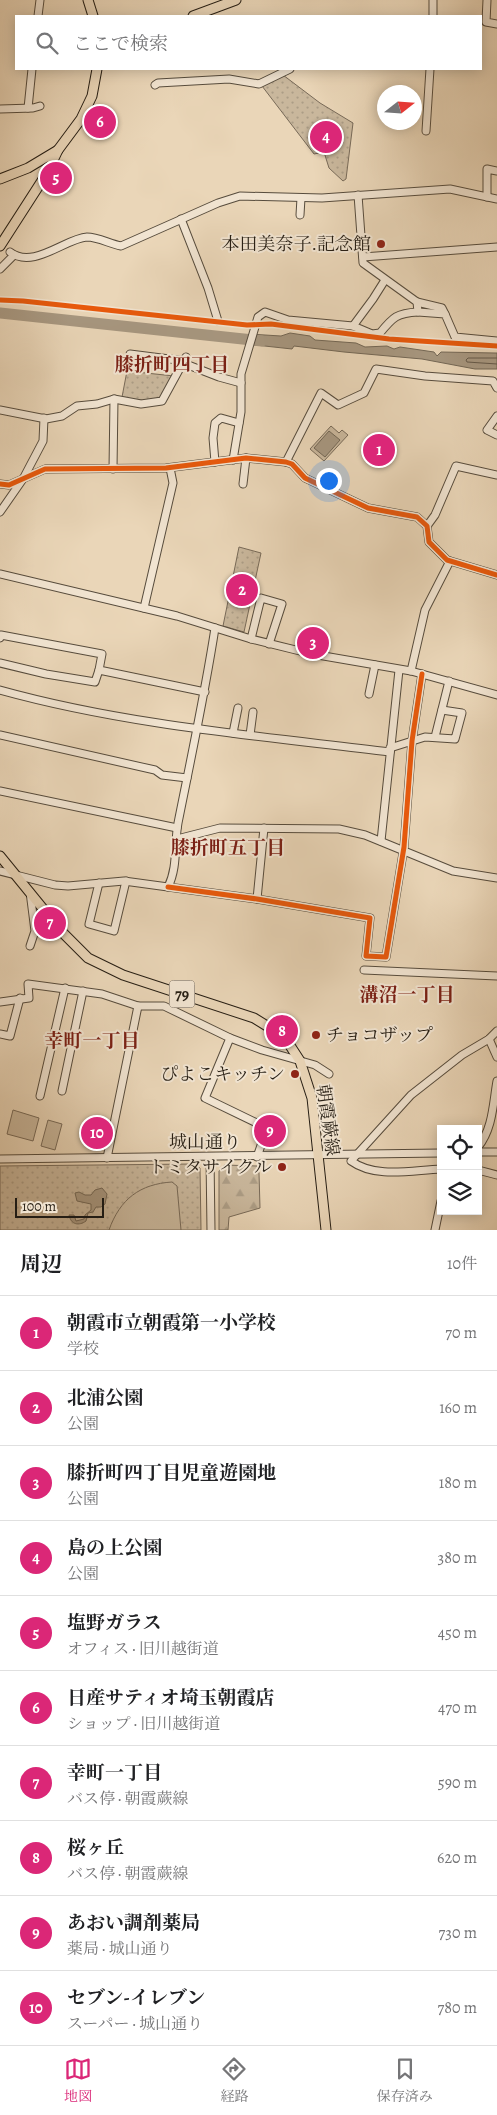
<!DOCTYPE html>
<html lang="ja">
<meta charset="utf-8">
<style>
body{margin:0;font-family:Alegreya,"Noto Serif JP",serif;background:#f2f2f2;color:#202124}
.controls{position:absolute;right:15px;bottom:15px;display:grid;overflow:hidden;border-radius:0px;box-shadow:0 2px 12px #0003}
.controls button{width:45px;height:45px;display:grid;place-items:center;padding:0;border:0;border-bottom:1px solid #e0e0e0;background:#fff;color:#202124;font:25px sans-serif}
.compass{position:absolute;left:377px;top:85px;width:45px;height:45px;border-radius:50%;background:#fff;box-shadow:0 2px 12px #0003;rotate:73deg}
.scale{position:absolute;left:15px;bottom:12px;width:89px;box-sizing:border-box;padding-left:5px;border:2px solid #261e14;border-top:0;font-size:14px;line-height:18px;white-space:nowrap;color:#261e14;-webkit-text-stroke:4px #f1e4d1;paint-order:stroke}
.you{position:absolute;left:328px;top:480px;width:18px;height:18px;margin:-12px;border:4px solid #fff;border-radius:50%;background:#1a73e8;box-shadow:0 0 0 8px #1a73e833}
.badge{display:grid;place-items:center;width:32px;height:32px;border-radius:50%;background:#db2777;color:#fff;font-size:16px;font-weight:700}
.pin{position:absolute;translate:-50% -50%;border:2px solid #fff;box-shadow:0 1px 5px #0006}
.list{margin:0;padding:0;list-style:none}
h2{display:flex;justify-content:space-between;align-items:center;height:65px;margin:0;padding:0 20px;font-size:21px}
h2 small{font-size:16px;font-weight:400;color:#757577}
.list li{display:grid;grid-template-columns:32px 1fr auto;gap:15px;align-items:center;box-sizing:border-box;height:75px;padding:0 20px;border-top:1px solid #e0e0e0}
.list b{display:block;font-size:19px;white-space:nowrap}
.list p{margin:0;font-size:16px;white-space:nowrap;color:#757577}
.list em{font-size:16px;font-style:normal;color:#757577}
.icon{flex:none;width:28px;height:28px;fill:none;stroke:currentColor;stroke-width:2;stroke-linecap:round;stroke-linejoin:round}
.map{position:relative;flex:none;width:497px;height:1230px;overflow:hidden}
.search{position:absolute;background:#fff;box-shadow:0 2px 12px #0003;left:15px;right:15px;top:15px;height:55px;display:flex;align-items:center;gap:12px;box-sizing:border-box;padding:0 18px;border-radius:0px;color:#757577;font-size:19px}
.sheet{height:815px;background:#fff}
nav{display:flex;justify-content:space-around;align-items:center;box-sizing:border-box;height:70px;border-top:1px solid #e0e0e0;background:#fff;font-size:14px;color:#757577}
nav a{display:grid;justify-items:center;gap:2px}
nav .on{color:#db2777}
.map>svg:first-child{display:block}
.green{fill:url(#green-dots);stroke:#786a58}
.forest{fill:url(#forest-firs);stroke:#786a58}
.pitch{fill:#c9b79c;stroke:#786a58}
.water{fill:#a79780;stroke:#736755}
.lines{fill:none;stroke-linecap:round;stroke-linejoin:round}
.shore{stroke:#665a4a;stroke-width:1}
.river{stroke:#a79780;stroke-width:11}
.minor-casing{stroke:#574c3d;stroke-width:9}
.major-casing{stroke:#261e14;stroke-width:11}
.minor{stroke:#f1e4d1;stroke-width:7}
.major{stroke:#ead6b8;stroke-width:9}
.cycleway-casing{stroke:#f1e4d1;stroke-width:8}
.cycleway{stroke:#e8590c;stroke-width:5}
.poi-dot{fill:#8f2418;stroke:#f1e4d1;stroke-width:2}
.labels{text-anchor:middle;stroke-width:4;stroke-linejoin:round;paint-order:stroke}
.shield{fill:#f1e4d1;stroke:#63594d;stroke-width:1}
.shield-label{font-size:16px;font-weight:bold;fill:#261e14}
.poi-label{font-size:18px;fill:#261e14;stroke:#f1e4d1;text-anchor:end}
.street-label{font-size:18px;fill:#261e14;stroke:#f1e4d1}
.neighbourhood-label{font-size:19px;font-weight:bold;fill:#7a1f14;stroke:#f1e4d1}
</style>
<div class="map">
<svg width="497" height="1230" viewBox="0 0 497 1230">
<defs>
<pattern id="green-dots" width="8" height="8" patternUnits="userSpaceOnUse" patternTransform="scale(1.25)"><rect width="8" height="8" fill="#c9b79c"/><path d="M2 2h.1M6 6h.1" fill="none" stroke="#ac9d86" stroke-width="1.8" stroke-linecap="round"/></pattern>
<pattern id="forest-firs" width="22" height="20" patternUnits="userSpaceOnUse" patternTransform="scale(1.25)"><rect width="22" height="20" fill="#c9b79c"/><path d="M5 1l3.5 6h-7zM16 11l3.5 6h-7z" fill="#ac9d86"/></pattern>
</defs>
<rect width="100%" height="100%" fill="#ead6b8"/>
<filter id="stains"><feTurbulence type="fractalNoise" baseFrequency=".004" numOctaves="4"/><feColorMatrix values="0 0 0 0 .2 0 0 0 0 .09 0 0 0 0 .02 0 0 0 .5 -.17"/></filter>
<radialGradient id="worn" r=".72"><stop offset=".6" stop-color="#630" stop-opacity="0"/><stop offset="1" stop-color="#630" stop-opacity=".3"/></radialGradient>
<g class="green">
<polygon points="283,75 320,103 353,123 346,179 343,181 329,168 324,152 314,154 262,86"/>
<path d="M127,371L174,376C170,382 167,392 162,397C154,404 131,399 122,397Z"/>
<polygon points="239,547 261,553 244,632 223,626"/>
<polygon points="192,1164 200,1168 201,1230 0,1230 0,1166"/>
</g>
<polygon class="forest" points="224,1165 257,1166 259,1173 260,1208 229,1217 228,1230 219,1230 219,1171"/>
<g class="pitch">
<polygon points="331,426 339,433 342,430 348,435 324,461 310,449"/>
<polygon points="13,1110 39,1118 33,1141 7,1134"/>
<polygon points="48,1120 62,1124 55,1150 41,1146"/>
<path d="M172,1182L177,1186L181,1230H109C120,1199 140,1184 172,1182Z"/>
</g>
<g class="water">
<polygon points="290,333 310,336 315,340 356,343 365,347 387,346 394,349 400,347 434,352 437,356 441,352 495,353 497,353 497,369 475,369 422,359 344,352 294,346 292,349 246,344 249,334 281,336"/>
<polygon points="329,431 340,440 325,457 314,448"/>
<path d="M102,1188L107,1194L105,1204L101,1207H96L93,1212L88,1213L86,1221C79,1226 71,1225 69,1215H74L76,1221L84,1219L85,1215L91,1210V1204L77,1201L75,1193L79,1192L85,1195H91L95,1190Z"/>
</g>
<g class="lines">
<polyline class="shore" points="497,358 468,358 466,360 467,362 497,364"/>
<polyline class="river" points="0,313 262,341"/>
<defs>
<g id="minor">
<polyline points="487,0 486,22 497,24"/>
<polyline points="38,16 40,0"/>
<polyline points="433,16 433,0"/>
<polyline points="155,85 158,83 229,79 259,84 290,69"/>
<polyline points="28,108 32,69"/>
<polyline points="0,109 33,108 40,106"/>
<polyline points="426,131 430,69"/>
<polyline points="358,195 363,263 417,302 418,312 445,314 455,337 497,341"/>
<polyline points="487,197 487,169 497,171"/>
<polyline points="300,215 301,198"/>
<polyline points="181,219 208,288 218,321"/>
<path d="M10,252C33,270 66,238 87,237C98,237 110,244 121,246L218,203L240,196L322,198L450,189L497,199"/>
<polyline points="363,257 497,247"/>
<polyline points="0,269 14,255"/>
<polyline points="417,302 442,308 445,314"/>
<path d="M353,326L372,334L380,333C393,317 397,313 418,312"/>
<polyline points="130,354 185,361"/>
<polyline points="183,363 219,377 241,383"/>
<polyline points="0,410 46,419 62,416 77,406 97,404 114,399 141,404 162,401 186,357"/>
<polyline points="497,416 487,430 497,435"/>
<polyline points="233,460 241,412 241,374 258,317 265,312 288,320 353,326 373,299 385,280"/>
<polyline points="215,462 213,438 215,423 221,418 239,423"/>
<polyline points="286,462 321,393 338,405 364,393 376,369 425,376 493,381 497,388"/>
<polyline points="113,469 114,399"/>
<polyline points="0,484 9,485 45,469 166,468 246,458 286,462 292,464 305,478 368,508 417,517 427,526 429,542 447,560 497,575"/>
<polyline points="243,484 246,458"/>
<polyline points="0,512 23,479 43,441 44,418"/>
<polyline points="427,526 435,515 456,466 497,475"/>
<polyline points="0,574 177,616 251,639 312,654 411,671 497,695"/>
<polyline points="144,608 173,483 170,468"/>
<polyline points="0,638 1,635 102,654 99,670"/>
<polyline points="251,639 261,598 282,604 269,644"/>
<polyline points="0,663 46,674 95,682 99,670 205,692"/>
<polyline points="411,671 425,610 450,561"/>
<path d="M0,690C126,725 260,736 390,752"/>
<polyline points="369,694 375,665"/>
<polyline points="233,733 238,708"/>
<polyline points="0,735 155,770 162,775 187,778"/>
<polyline points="250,735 253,712"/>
<polyline points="435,737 449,681"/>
<polyline points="390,748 425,737 455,739 462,713 442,710"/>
<polyline points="0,791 177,828"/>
<polyline points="177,839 220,828 339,829 365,835 453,871 497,878"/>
<polyline points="381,841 399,670"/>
<path d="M0,871L55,885L68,886L124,881L168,887C178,867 174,845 178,823C191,758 205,693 215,628"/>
<polyline points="99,883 89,924 114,931 126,881"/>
<polyline points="168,887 257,899 370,918 366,956 386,957 404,847 412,741 422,674"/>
<polyline points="30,892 35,931 30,946"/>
<polyline points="257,899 264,828"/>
<polyline points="364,970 497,976"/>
<polyline points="0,1002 29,998 28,984 102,994 138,1006 164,1006 230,1038 205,1098 267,1128 257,1157"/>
<polyline points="0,1034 10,1036 20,998"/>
<polyline points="230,1038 262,1050 315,1065 329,1074"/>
<polyline points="489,1039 497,1057"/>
<polyline points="62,1091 83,991"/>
<polyline points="40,1096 65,988"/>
<path d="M478,1147C493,1129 493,1103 497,1081"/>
<polyline points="478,1152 497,1152"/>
<polyline points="210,1157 211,1230"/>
<polyline points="107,1158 138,1006"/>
<polyline points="0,1159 441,1153"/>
<path d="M441,1169C412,1170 376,1179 351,1161L411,1095L462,1055L489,1039L497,1031"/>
<polyline points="478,1170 497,1175"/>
<polyline points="435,1230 441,1201"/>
</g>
<g id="major">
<polyline points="88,0 93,16"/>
<polyline points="193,16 236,0"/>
<polyline points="0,179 28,168 58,150"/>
<polyline points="0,246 47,173 58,150 81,119 92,96 97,69"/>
<polyline points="0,856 62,932 88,958 123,975 254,1018 275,1031 289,1044 300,1061 312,1098 326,1230"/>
</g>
</defs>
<use href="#minor" class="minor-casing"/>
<use href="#major" class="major-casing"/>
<use href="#minor" class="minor"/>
<use href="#major" class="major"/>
<defs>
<g id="cycleway">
<polyline points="0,300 23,301 247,325 271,324 389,339 497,346"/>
<polyline points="0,484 9,485 45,469 166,468 246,458 286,462 292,464 305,478 368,508 417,517 427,526 429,542 447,560 497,575"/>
<polyline points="168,887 257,899 370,918 366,956 386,957 404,847 412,741 422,674"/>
</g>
</defs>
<use href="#cycleway" class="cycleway-casing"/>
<use href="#cycleway" class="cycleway"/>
</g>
<g class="poi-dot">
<circle cx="381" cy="244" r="5"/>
<circle cx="316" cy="1035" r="5"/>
<circle cx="295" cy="1074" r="5"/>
<circle cx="282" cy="1167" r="5"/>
</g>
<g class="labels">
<rect class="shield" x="169.5" y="980.5" width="25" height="27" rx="4"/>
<g class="shield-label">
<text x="182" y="1000">79</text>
</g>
<g class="poi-label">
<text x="371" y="250">本田美奈子.記念館</text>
<text x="326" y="1041" text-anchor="start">チョコザップ</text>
<text x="285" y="1080">ぴよこキッチン</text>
<text x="272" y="1173">トミタサイクル</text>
</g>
<g class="street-label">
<text transform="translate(328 1120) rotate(82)" y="6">朝霞蕨線</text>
<text x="205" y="1148">城山通り</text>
</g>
<g class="neighbourhood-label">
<text x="172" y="371">膝折町四丁目</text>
<text x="228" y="854">膝折町五丁目</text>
<text x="407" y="1001">溝沼一丁目</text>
<text x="92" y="1047">幸町一丁目</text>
</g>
</g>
<rect width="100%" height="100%" filter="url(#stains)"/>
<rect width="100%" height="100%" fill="url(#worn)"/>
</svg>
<div class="controls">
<button><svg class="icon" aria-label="locate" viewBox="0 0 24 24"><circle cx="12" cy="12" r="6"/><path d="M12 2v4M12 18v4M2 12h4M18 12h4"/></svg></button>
<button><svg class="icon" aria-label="layers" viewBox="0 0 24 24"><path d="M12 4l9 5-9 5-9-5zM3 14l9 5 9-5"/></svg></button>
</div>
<svg class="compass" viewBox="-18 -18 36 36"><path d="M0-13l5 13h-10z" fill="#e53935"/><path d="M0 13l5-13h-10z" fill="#757577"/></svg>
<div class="scale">100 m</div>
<div class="you"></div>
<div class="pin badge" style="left:379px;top:450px">1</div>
<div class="pin badge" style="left:242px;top:590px">2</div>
<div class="pin badge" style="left:313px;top:643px">3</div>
<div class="pin badge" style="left:326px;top:137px">4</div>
<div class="pin badge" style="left:56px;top:178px">5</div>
<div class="pin badge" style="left:100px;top:122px">6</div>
<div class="pin badge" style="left:50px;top:923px">7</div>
<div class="pin badge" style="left:282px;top:1031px">8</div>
<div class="pin badge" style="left:270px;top:1131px">9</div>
<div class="pin badge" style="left:97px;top:1133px">10</div>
<div class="search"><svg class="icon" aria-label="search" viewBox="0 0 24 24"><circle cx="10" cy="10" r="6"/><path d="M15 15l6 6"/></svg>ここで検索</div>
</div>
<section class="sheet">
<h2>周辺<small>10件</small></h2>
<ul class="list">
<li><span class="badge">1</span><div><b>朝霞市立朝霞第一小学校</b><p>学校</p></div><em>70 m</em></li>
<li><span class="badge">2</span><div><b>北浦公園</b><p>公園</p></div><em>160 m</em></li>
<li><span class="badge">3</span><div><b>膝折町四丁目児童遊園地</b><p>公園</p></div><em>180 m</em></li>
<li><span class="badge">4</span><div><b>島の上公園</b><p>公園</p></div><em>380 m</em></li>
<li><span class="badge">5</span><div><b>塩野ガラス</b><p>オフィス · 旧川越街道</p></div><em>450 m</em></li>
<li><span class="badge">6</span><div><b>日産サティオ埼玉朝霞店</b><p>ショップ · 旧川越街道</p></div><em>470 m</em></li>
<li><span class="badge">7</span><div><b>幸町一丁目</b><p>バス停 · 朝霞蕨線</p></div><em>590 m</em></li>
<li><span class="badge">8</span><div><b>桜ヶ丘</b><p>バス停 · 朝霞蕨線</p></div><em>620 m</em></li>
<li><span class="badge">9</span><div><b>あおい調剤薬局</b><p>薬局 · 城山通り</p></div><em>730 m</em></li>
<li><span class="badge">10</span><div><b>セブン-イレブン</b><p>スーパー · 城山通り</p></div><em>780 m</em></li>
</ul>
</section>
<nav>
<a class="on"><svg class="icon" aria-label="map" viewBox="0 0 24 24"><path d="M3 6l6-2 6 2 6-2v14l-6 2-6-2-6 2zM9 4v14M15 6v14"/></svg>地図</a>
<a><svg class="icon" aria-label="directions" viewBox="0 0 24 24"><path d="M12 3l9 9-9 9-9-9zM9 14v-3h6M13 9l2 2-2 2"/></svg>経路</a>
<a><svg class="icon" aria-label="saved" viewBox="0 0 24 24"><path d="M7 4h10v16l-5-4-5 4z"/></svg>保存済み</a>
</nav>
